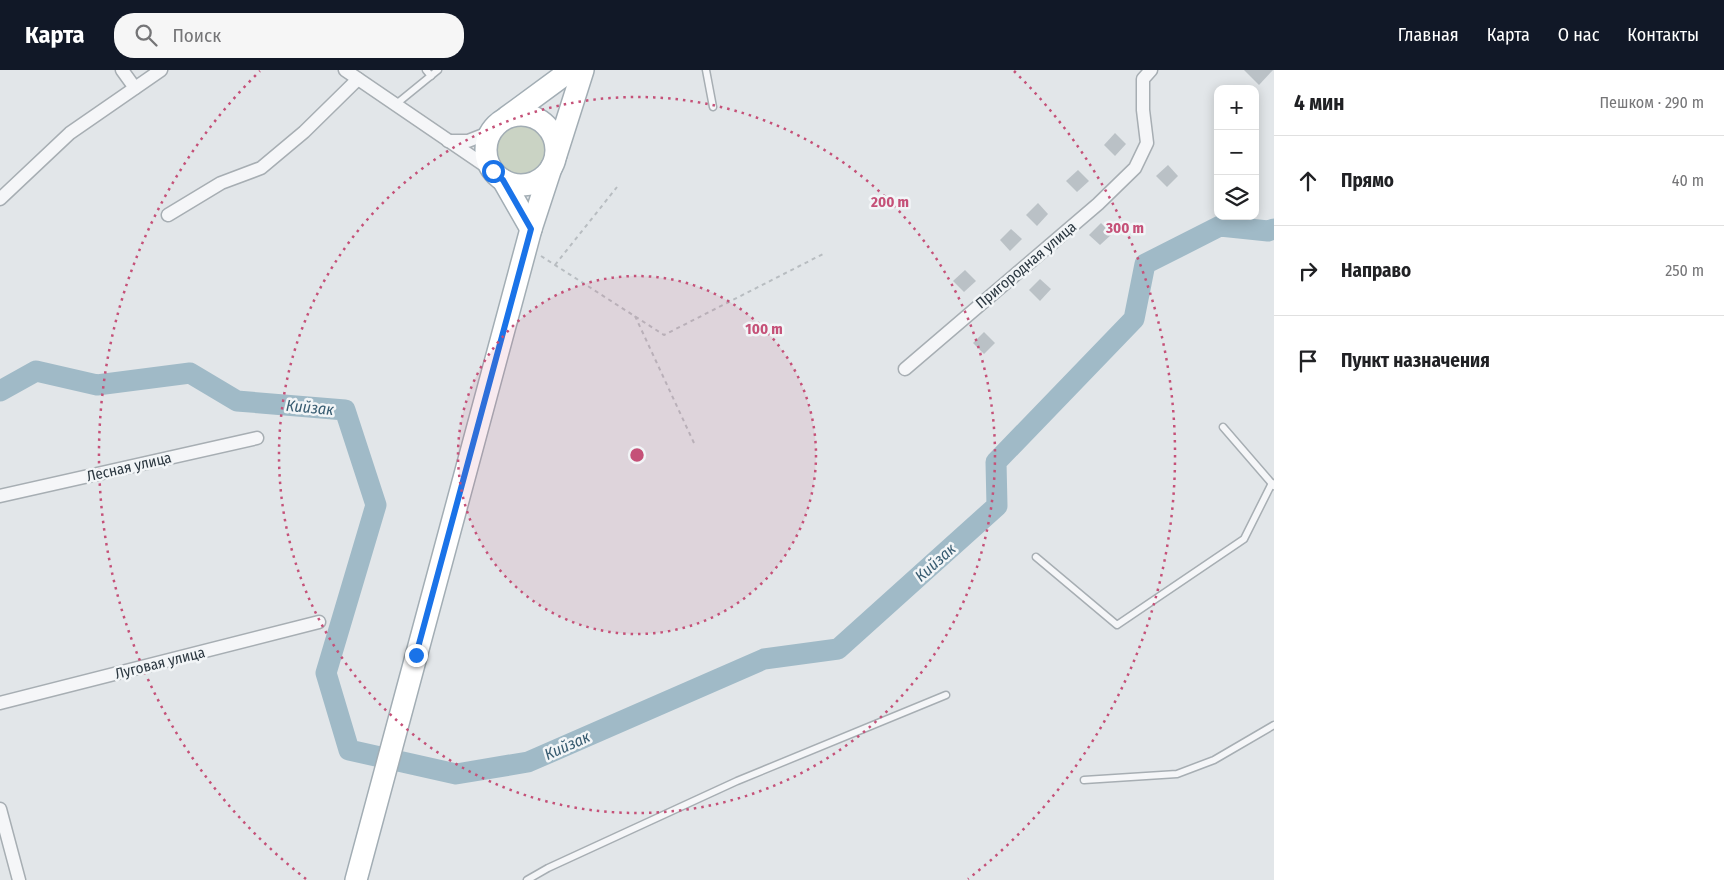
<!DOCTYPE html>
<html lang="ru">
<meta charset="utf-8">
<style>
body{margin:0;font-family:"Fira Sans Condensed",sans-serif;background:#f6f6f6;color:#202124}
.controls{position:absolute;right:15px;top:15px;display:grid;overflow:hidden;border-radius:10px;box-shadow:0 2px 12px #0003}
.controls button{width:45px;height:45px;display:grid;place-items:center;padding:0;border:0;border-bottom:1px solid #e0e0e0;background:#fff;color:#202124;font:25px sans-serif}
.stop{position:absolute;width:15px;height:15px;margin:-11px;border:4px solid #1a73e8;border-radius:50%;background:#fff}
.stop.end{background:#1a73e8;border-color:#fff;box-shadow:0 1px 5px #0008}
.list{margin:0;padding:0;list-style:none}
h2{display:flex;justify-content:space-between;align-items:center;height:65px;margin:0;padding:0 20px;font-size:21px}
h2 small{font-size:16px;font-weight:400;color:#757577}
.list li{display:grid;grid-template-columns:32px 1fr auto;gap:15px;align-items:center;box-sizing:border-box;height:90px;padding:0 20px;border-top:1px solid #e0e0e0}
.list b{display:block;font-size:19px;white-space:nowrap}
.list em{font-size:16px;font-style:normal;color:#757577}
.icon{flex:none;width:28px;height:28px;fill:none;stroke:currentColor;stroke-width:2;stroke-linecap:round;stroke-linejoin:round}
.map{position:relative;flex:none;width:1274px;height:810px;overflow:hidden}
header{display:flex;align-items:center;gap:30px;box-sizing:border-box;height:70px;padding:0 25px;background:#111827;color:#fff}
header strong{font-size:24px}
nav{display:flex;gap:28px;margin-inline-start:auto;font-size:18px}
.search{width:350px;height:45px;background:#f6f6f6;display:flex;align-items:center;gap:12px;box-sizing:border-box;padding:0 18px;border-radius:20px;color:#757577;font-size:19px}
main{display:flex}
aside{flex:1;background:#fff}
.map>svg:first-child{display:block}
.green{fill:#cad3c4}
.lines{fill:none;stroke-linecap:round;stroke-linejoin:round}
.river{stroke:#a0bac7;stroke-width:21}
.building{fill:#bac1c6}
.service-casing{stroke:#a7aeb3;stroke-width:9}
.minor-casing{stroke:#a7aeb3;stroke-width:15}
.primary-casing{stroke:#a2adb4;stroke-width:24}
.path{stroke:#b8bdc1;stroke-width:2;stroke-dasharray:4 4;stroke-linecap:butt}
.service{stroke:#f5f6f8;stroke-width:6}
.minor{stroke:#f5f6f8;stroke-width:12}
.primary{stroke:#fff;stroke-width:21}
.route{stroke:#1a73e8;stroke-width:6}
.ring{fill:none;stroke:#c55178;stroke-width:2.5;stroke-dasharray:2.5 5}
.labels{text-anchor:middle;stroke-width:5;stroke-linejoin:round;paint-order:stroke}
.street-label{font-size:15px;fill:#2b3740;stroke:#f2f5f7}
.water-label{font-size:16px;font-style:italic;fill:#385c71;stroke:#f2f5f7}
.centre{fill:#c55178;stroke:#f2f5f7;stroke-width:2.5}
.ring-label{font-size:15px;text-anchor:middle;font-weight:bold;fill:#c55178;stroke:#f2f5f7;stroke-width:5;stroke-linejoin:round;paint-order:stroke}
</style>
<header>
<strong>Карта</strong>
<div class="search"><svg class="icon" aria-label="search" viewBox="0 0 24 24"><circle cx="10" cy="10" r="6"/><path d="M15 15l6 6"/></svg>Поиск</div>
<nav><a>Главная</a><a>Карта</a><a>О нас</a><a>Контакты</a></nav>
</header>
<main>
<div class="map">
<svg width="1274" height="810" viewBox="0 0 1274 810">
<rect width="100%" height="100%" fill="#e2e6e9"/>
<circle class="green" cx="522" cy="79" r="26"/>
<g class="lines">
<polyline class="river" points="0,321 36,301 97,315 190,303 237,331 345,340 376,435 326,603 349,680 456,704 528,692 764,589 838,579 997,436 996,392 1134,249 1145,194 1220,156 1268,161 1274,159"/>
</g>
<g class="building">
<polygon points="1244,0 1273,0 1259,15"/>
<polygon points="1115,63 1126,74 1115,86 1104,75"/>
<polygon points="1168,95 1178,106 1167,117 1156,106"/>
<polygon points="1078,100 1089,111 1077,122 1066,111"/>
<polygon points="1038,133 1048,144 1037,156 1026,145"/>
<polygon points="1101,153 1112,164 1100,175 1089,165"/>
<polygon points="1011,159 1022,169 1010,181 1000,170"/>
<polygon points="965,200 976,211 964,222 953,211"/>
<polygon points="1040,209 1051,219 1040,231 1029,220"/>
<polygon points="984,262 995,273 984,284 973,273"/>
</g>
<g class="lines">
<defs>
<g id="service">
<polyline points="426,0 431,6"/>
<polyline points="706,0 713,37"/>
<polyline points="395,35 438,0"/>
<polyline points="1223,357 1274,416"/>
<polyline points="1036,487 1117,555 1244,469 1272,413"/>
<polyline points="1084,710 1177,704 1214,690 1274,655"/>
<polyline points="527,810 548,798 737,711 946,625"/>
</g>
<g id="minor">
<polyline points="122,0 135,18"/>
<polyline points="345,0 493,101"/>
<polyline points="448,71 468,71 491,62"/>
<polyline points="0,129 70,63 161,0"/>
<polyline points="168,145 221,113 261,98 304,62 358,9"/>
<polyline points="905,299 1098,134 1135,98 1147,73 1143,40 1143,9 1151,0"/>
<polyline points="0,426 257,368"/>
<polyline points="0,633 319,552"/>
<polyline points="0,739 19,810"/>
</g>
<g id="primary">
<circle cx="521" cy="80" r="35"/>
<polyline points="507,47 571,0"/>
<polyline points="556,85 583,0"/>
<polyline points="503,110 531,159"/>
<polyline points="356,810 531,159 551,98"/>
</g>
</defs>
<use href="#service" class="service-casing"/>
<use href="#minor" class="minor-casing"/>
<use href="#primary" class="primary-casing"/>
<g class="path">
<polyline points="541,186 664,265 823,184"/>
<polyline points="555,195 617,117"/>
<polyline points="635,246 694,373"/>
</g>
<use href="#service" class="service"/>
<use href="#minor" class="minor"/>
<use href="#primary" class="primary"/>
</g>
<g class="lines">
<polyline class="route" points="416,585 531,159 503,110 493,101"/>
</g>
<circle cx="637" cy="385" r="179" fill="#c55178" fill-opacity=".12"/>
<g class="ring">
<circle cx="637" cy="385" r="179"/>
<circle cx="637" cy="385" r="358"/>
<path d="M306 809A538 538 0 0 1 260 1M1014 1A538 538 0 0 1 968 809"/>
</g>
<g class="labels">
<g class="street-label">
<text transform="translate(1026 195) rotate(-40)" y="5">Пригородная улица</text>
<text transform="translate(129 397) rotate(-13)" y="5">Лесная улица</text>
<text transform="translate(160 593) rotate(-14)" y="5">Луговая улица</text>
</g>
<g class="water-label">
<text transform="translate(310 337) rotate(5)" y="6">Кийзак</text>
<text transform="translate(935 492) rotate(-42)" y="6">Кийзак</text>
<text transform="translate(567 675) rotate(-24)" y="6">Кийзак</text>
</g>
</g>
<circle cx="637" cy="385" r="8" class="centre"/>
<g class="ring-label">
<text x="890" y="137">200 m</text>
<text x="1125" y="163">300 m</text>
<text x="764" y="264">100 m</text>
</g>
</svg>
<div class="controls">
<button>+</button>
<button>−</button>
<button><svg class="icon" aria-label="layers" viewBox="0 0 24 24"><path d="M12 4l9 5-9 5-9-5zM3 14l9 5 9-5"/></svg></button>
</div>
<div class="stop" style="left:493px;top:101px"></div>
<div class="stop end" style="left:416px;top:585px"></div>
</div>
<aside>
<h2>4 мин<small>Пешком · 290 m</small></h2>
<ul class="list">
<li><svg class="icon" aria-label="ahead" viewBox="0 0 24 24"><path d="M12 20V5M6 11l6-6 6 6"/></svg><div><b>Прямо</b></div><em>40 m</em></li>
<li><svg class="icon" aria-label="right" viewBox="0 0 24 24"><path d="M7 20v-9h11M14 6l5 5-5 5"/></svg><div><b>Направо</b></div><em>250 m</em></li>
<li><svg class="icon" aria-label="arrive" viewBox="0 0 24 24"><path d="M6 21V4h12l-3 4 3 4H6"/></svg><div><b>Пункт назначения</b></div></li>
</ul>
</aside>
</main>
